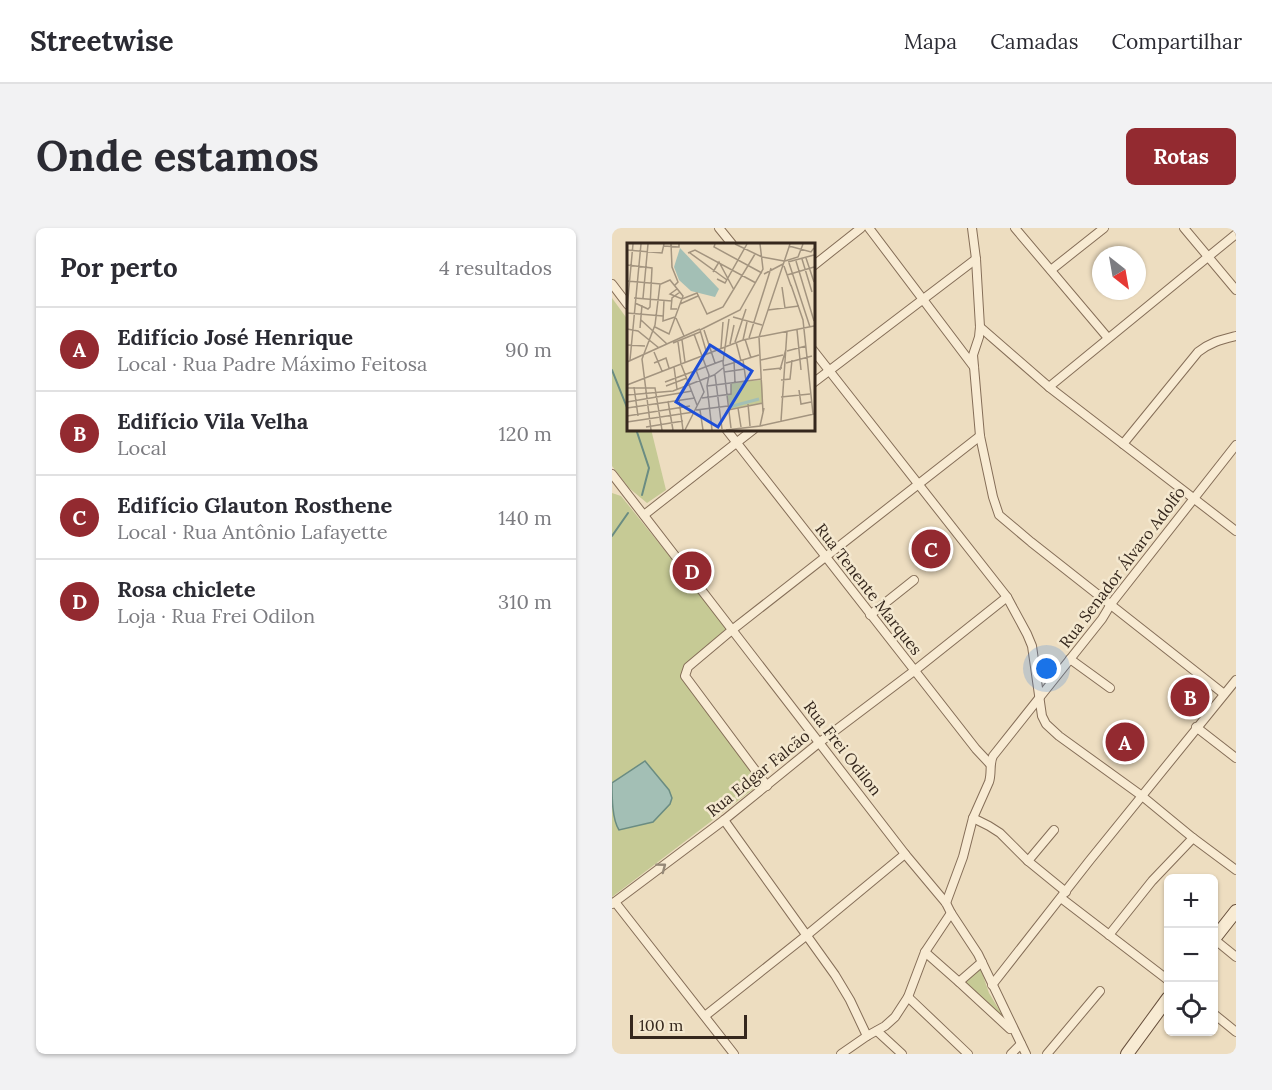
<!DOCTYPE html>
<html lang="pt">
<meta charset="utf-8">
<style>
body{margin:0;font-family:Lora,serif;background:#f2f2f3;color:#2b2b33}
.controls{position:absolute;right:18px;bottom:18px;display:grid;overflow:hidden;border-radius:9px;box-shadow:0 2px 4px #0004}
.controls button{width:54px;height:54px;display:grid;place-items:center;padding:0;border:0;border-bottom:2px solid #e1e1e2;background:#fff;color:#2b2b33;font:30px sans-serif}
.compass{position:absolute;left:480px;top:18px;width:54px;height:54px;border-radius:50%;background:#fff;box-shadow:0 2px 4px #0004;rotate:149deg}
.scale{position:absolute;left:18px;bottom:15px;width:117px;box-sizing:border-box;padding-left:6px;border:3px solid #35271d;border-top:0;font-size:16px;line-height:21px;white-space:nowrap;color:#35271d;-webkit-text-stroke:4px #f4e8cf;paint-order:stroke}
.you{position:absolute;left:435px;top:441px;width:21px;height:21px;margin:-15px;border:4px solid #fff;border-radius:50%;background:#1a73e8;box-shadow:0 0 0 9px #1a73e833}
.badge{display:grid;place-items:center;width:39px;height:39px;border-radius:50%;background:#932a30;color:#fff;font-size:20px;font-weight:700}
.pin{position:absolute;translate:-50% -50%;border:3px solid #fff;box-shadow:0 2px 6px #0006}
.list{margin:0;padding:0;list-style:none}
h2{display:flex;justify-content:space-between;align-items:center;height:78px;margin:0;padding:0 24px;font-size:26px}
h2 small{font-size:20px;font-weight:400;color:#7c7c81}
.list li{display:grid;grid-template-columns:39px 1fr auto;gap:18px;align-items:center;box-sizing:border-box;height:84px;padding:0 24px;border-top:2px solid #e1e1e2}
.list b{display:block;font-size:22px;white-space:nowrap}
.list p{margin:0;font-size:20px;white-space:nowrap;color:#7c7c81}
.list em{font-size:20px;font-style:normal;color:#7c7c81}
.icon{flex:none;width:33px;height:33px;fill:none;stroke:currentColor;stroke-width:2;stroke-linecap:round;stroke-linejoin:round}
.map{position:relative;flex:none;width:624px;height:826px;overflow:hidden;border-radius:9px}
header{display:flex;align-items:center;gap:36px;box-sizing:border-box;height:84px;padding:0 30px;background:#fff;border-bottom:2px solid #e1e1e2}
header strong{font-size:28px}
nav{display:flex;gap:33px;margin-inline-start:auto;font-size:21px}
.intro{display:flex;align-items:center;justify-content:space-between;box-sizing:border-box;height:144px;padding:0 36px}
h1{margin:0;font-size:42px}
.button{padding:15px 27px;border-radius:9px;background:#932a30;color:#fff;font-size:21px;font-weight:700}
main{display:flex;gap:36px;padding:0 36px}
aside{flex:1;background:#fff;border-radius:9px;box-shadow:0 2px 4px #0004}
.map>svg:first-child{display:block}
.green{fill:#c6ca95}
.water{fill:#a3bfb5;stroke:#6a8c82;stroke-width:1.5}
.lines{fill:none;stroke-linecap:round;stroke-linejoin:round}
.stream{stroke:#6a8c82;stroke-width:2}
.street-casing{stroke:#856e58;stroke-width:10}
.secondary-casing{stroke:#674f3c;stroke-width:14}
.street{stroke:#f8ebd3;stroke-width:8}
.secondary{stroke:#f8ebd3;stroke-width:12}
.oneway{stroke:#968978}
.labels{text-anchor:middle;stroke-width:5;stroke-linejoin:round;paint-order:stroke}
.street-label{font-size:16px;fill:#35271d;stroke:#f4e8cf}
.inset-river{fill:none;stroke:#a3bfb5;stroke-width:3}
.inset-road{fill:none;stroke:#a3947f;stroke-width:1.5}
.view{fill:#1d4ed8;fill-opacity:0.15;stroke:#1d4ed8;stroke-width:3}
.inset-edge{fill:none;stroke:#35271d;stroke-width:3}
</style>
<header>
<strong>Streetwise</strong>
<nav><a>Mapa</a><a>Camadas</a><a>Compartilhar</a></nav>
</header>
<div class="intro"><h1>Onde estamos</h1><a class="button">Rotas</a></div>
<main>
<aside>
<h2>Por perto<small>4 resultados</small></h2>
<ul class="list">
<li><span class="badge">A</span><div><b>Edifício José Henrique</b><p>Local · Rua Padre Máximo Feitosa</p></div><em>90 m</em></li>
<li><span class="badge">B</span><div><b>Edifício Vila Velha</b><p>Local</p></div><em>120 m</em></li>
<li><span class="badge">C</span><div><b>Edifício Glauton Rosthene</b><p>Local · Rua Antônio Lafayette</p></div><em>140 m</em></li>
<li><span class="badge">D</span><div><b>Rosa chiclete</b><p>Loja · Rua Frei Odilon</p></div><em>310 m</em></li>
</ul>
</aside>
<div class="map">
<svg width="624" height="826" viewBox="0 0 624 826">
<rect width="100%" height="100%" fill="#edddc0"/>
<g class="green">
<polygon points="0,70 16,92 16,201 39,201 54,262 35,275 17,260 0,238"/>
<polygon points="0,265 9,268 117,402 74,436 71,451 148,556 0,669"/>
<polygon points="368,739 377,765 394,793 352,755"/>
</g>
<path class="water" d="M33,533L57,562L60,570L58,576L41,594L7,602C0,591 0,569 0,555Z"/>
<g class="lines">
<g class="stream">
<polyline points="0,142 16,182"/>
<polyline points="24,201 37,240 30,267"/>
<polyline points="0,308 16,285"/>
</g>
<defs>
<g id="street">
<polyline points="107,0 120,16"/>
<polyline points="257,0 362,139"/>
<polyline points="360,0 364,31 368,99 367,109 361,127 368,208 381,269 387,287 419,314 612,466"/>
<polyline points="403,0 496,110"/>
<polyline points="572,0 624,62"/>
<polyline points="201,38 249,0"/>
<polyline points="439,42 492,0"/>
<polyline points="0,56 16,77"/>
<polyline points="368,99 437,159 624,303"/>
<polyline points="201,122 395,369 415,406 420,418 430,488 434,496 447,508 530,568 581,610 624,642"/>
<polyline points="201,155 364,31"/>
<polyline points="437,159 624,6"/>
<polyline points="114,201 364,521 378,536"/>
<path d="M511,216L586,124C599,114 608,112 624,108"/>
<polyline points="0,246 293,626 334,675 339,685 366,726 414,826"/>
<polyline points="32,287 142,201"/>
<polyline points="258,387 302,352"/>
<polyline points="458,431 498,460"/>
<polyline points="584,499 624,530"/>
<polyline points="155,558 73,448 76,439 120,402 368,208"/>
<polyline points="361,590 377,598 388,605 416,633 454,664"/>
<polyline points="112,592 223,747 238,772 255,808"/>
<polyline points="416,633 442,602"/>
<polyline points="449,670 556,752"/>
<polyline points="3,674 122,826"/>
<path d="M334,675L351,629L361,590L377,554C380,545 377,536 381,528L490,391L499,376L624,217"/>
<polyline points="0,676 112,592 208,514 302,443 395,369"/>
<polyline points="497,707 540,653 581,610"/>
<polyline points="602,711 624,729"/>
<polyline points="313,724 347,754 398,801"/>
<polyline points="347,754 370,734"/>
<polyline points="380,757 478,632 624,452"/>
<polyline points="296,769 356,826"/>
<polyline points="602,786 624,804"/>
<polyline points="93,788 195,707 293,626"/>
<polyline points="265,803 290,826"/>
<polyline points="229,826 255,808 273,798 283,789 296,769 313,724 339,685"/>
<polyline points="399,826 409,816"/>
<polyline points="435,826 488,763"/>
</g>
<g id="secondary">
<polyline points="602,711 624,683"/>
<polyline points="515,826 556,770"/>
</g>
</defs>
<use href="#street" class="street-casing"/>
<use href="#secondary" class="secondary-casing"/>
<use href="#street" class="street"/>
<use href="#secondary" class="secondary"/>
</g>
<defs><path id="oneway-chevron" d="M-2-3.5L2.5 0L-2 3.5" fill="none" stroke-width="1.6" stroke-linecap="round" stroke-linejoin="round" transform="scale(1.5)"/></defs>
<use class="oneway" href="#oneway-chevron" transform="translate(50 639) rotate(-37)"/>
<g class="labels">
<g class="street-label">
<text transform="translate(510 339) rotate(-53)" y="6">Rua Senador Álvaro Adolfo</text>
<text transform="translate(257 361) rotate(52)" y="6">Rua Tenente Marques</text>
<text transform="translate(231 520) rotate(52)" y="6">Rua Frei Odilon</text>
<text transform="translate(146 545) rotate(-39)" y="6">Rua Edgar Falcão</text>
</g>
</g>
<g transform="translate(15 15)">
<rect width="188" height="188" fill="#edddc0"/>
<path d="M135,137L136,160L103,166L100,152L104,151V140Z" fill="#c6ca95"/>
<path d="M53,5L92,46L88,54L64,48L52,37L47,24Z" fill="#a3bfb5"/>
<path class="inset-river" d="M102,164L132,156"/>
<path class="inset-road" d="M44,1L45,24L51,39L48,42M88,1L87,4L135,30M108,1L135,14L157,18M36,3L52,4V1M162,3L184,9L187,5M0,7L35,10L37,1M61,10L68,7L129,40M63,10L100,37M179,15L187,39M175,16L185,49M158,18L171,14L176,1M169,18L187,78M161,19L187,12M162,20L183,84M0,22L25,25L23,64L21,66L8,60M157,23L164,43M86,29L92,19L107,47M137,31L156,21M160,32L187,24M90,36L98,40L120,1M0,38L34,41L43,37L56,53L42,91L28,84M164,42L176,77L186,171M155,44L158,65M50,46L43,51L55,56L70,50L80,71L96,64L128,11M7,55L45,58M16,55L21,1M37,57L36,78L48,74M53,61L71,53M0,66L6,1M50,66H44L45,55L53,49M141,67L172,63M0,70L36,73M106,74L135,82M49,75L57,93M102,76L96,119L104,185M14,77L40,101M13,85L15,62M0,86L11,88L32,105M73,87L113,67L136,26L133,1M73,87L80,111M77,87L88,120M170,87L174,127M67,91L82,132L80,143L85,187M122,95L144,25M118,96L124,115M55,97L58,119M116,97L120,79M51,99L54,121L70,162M108,99L119,66M109,99L114,118M46,100L73,89M103,101L107,82M0,102L18,103M94,105L96,79M160,108L179,103M27,109L35,128M3,117L14,1M116,117L119,138M134,117L156,112M107,118L108,139M0,119L73,86M27,120L39,115L42,125M159,120L185,113M96,123L132,112M47,124L50,146M136,127L155,125M153,127L159,106M97,129L118,126M88,132L95,186M154,137L163,136L165,117M38,139L97,117M0,142L116,97L187,83M39,143L60,135M80,143L135,136M7,144L11,173M0,145H28L35,187M172,147L174,161L184,159M0,152L46,148L87,132L96,125M154,154L183,151M75,155L104,151V140M52,157L56,187M41,158L46,187M0,159L65,148M121,161L123,183M0,165L68,155M111,165L114,184M69,167L101,163M73,167L76,187M101,167L136,160M136,169L132,94L163,1M0,173L63,163M154,178L160,88M0,179L67,169M133,183L187,171M19,184L56,178M24,187L15,116L28,82L33,41M58,187L77,149L69,127M99,187L133,183L137,165"/>
<path class="view" d="M83,102L125,128L91,184L49,159Z"/>
<rect width="188" height="188" class="inset-edge"/>
</g>
</svg>
<div class="controls">
<button>+</button>
<button>−</button>
<button><svg class="icon" aria-label="locate" viewBox="0 0 24 24"><circle cx="12" cy="12" r="6"/><path d="M12 2v4M12 18v4M2 12h4M18 12h4"/></svg></button>
</div>
<svg class="compass" viewBox="-18 -18 36 36"><path d="M0-13l5 13h-10z" fill="#e53935"/><path d="M0 13l5-13h-10z" fill="#7c7c81"/></svg>
<div class="scale">100 m</div>
<div class="you"></div>
<div class="pin badge" style="left:513px;top:514px">A</div>
<div class="pin badge" style="left:578px;top:469px">B</div>
<div class="pin badge" style="left:319px;top:321px">C</div>
<div class="pin badge" style="left:80px;top:343px">D</div>
</div>
</main>
